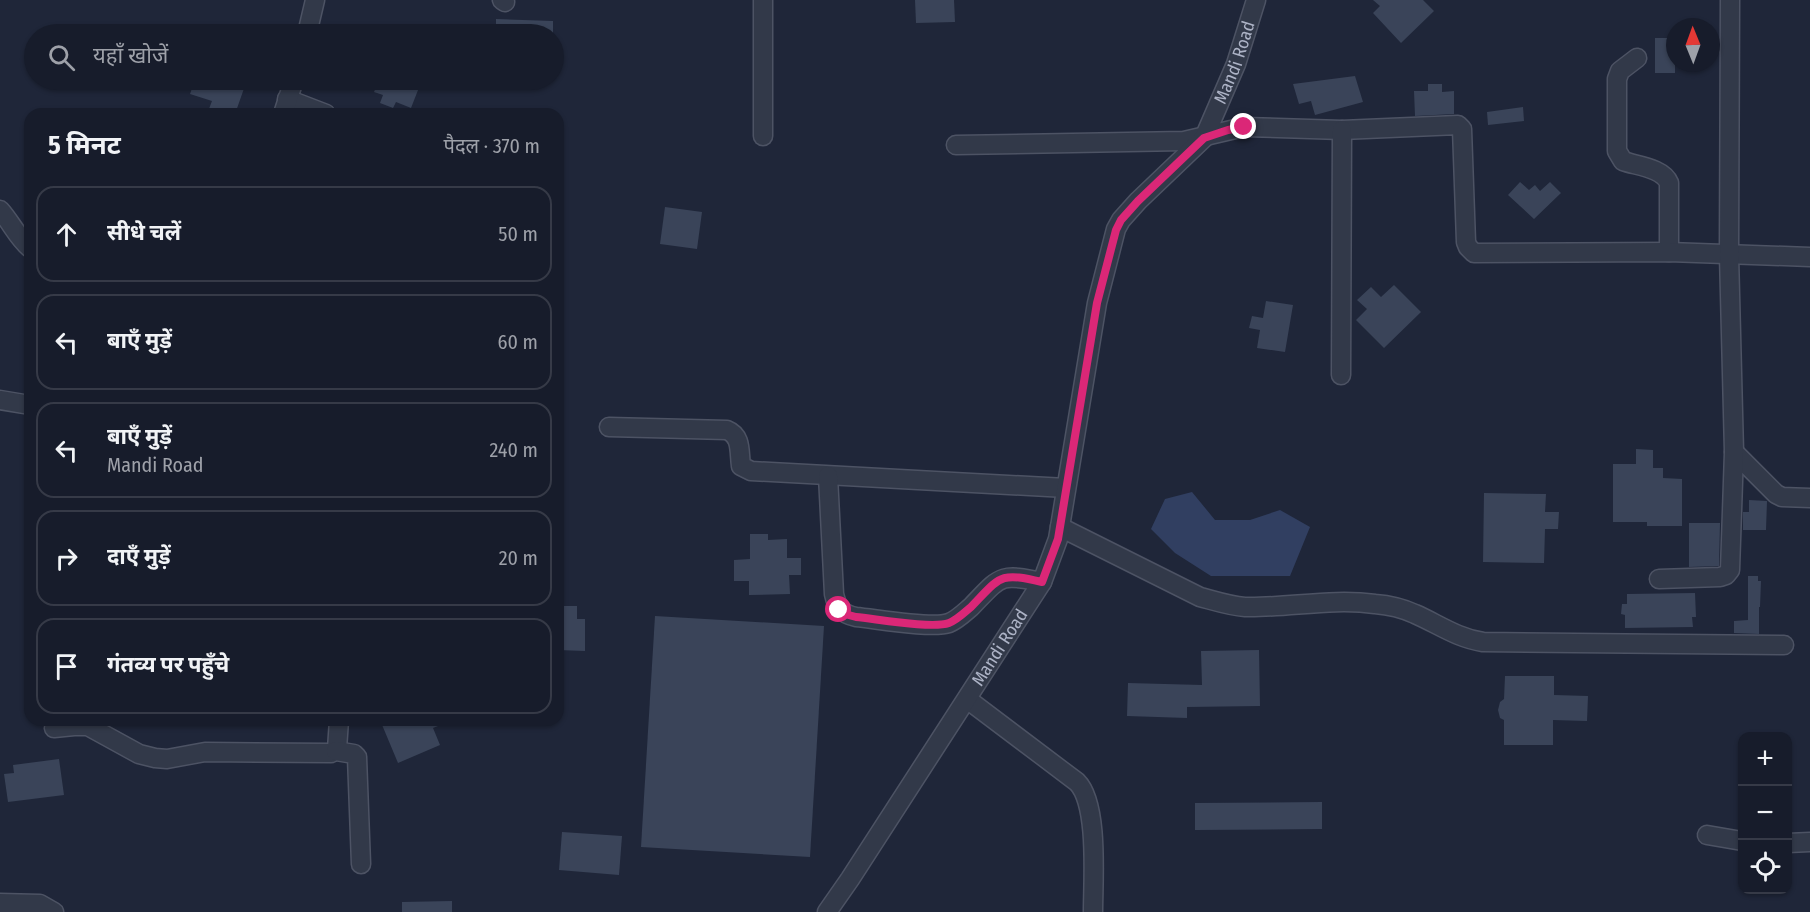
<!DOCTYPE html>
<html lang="hi">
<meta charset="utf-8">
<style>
body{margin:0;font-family:"Fira Sans Condensed","Noto Sans Devanagari",sans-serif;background:#242937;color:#f1f3f6}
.controls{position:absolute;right:18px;bottom:18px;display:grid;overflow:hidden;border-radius:12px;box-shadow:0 2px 4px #0004}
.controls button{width:54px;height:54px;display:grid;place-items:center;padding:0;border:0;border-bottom:2px solid #363a47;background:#171c2b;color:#f1f3f6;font:30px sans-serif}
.compass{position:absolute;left:1666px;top:18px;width:54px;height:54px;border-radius:50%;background:#171c2b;box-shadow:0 2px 4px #0004;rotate:359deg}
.stop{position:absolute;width:18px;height:18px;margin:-14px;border:4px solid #db2777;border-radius:50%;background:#fff}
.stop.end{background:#db2777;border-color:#fff;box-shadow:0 2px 6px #0008}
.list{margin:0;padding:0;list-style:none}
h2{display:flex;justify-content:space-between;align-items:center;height:78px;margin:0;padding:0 24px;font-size:26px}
h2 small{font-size:20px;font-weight:400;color:#9ea1a9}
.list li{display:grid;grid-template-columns:39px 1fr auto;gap:18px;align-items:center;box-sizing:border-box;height:96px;margin:0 12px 12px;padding:0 12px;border:2px solid #363a47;border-radius:18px}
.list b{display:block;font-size:22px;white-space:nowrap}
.list p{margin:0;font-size:20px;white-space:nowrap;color:#9ea1a9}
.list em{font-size:20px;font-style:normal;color:#9ea1a9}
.icon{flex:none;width:33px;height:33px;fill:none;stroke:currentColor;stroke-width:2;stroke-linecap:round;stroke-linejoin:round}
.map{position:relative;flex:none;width:1810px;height:912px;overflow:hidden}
.search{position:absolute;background:#171c2b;box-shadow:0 2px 4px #0004;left:24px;top:24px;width:540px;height:66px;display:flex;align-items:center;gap:15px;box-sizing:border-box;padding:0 21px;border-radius:33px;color:#9ea1a9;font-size:22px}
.panel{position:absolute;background:#171c2b;box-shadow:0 2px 4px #0004;left:24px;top:108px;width:540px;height:618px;border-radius:18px}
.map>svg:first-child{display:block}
.water{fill:#313f61}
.building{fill:#3a4459}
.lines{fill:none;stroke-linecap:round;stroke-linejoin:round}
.minor-casing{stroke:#4d5364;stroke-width:21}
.minor{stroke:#323949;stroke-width:18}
.route{stroke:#db2777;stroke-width:8}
.labels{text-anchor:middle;stroke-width:5;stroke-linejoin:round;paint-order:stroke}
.street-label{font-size:18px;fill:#adb3c6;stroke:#181e2d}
</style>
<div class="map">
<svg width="1810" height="912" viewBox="0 0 1810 912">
<rect width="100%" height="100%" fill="#1f2639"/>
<polygon class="water" points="1192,492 1215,520 1250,520 1280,510 1310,527 1290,576 1211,576 1175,553 1151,529 1165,499"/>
<g class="building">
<polygon points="915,0 954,0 955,22 916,23"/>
<polygon points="1373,0 1423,0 1434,11 1401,43 1373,13 1380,6"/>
<polygon points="496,19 553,21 553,34 496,34"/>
<rect x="1655" y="38" width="20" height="35"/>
<polygon points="1355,76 1363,102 1315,115 1311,101 1299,104 1293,84"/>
<polygon points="195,80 247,80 235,114 207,114 212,101 190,94"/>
<polygon points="379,80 405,80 420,85 411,108 396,102 393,108 380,103 383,95 374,92"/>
<polygon points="1428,84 1442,84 1442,92 1454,91 1454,114 1415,116 1414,91 1428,91"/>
<polygon points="1523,107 1524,121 1488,125 1487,112"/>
<polygon points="1520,182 1529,190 1535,185 1540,191 1550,182 1561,193 1534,219 1508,195"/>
<polygon points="665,207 702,212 697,249 660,244"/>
<polygon points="1394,285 1421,312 1384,348 1356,320 1367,309 1357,300 1371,287 1381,297"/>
<polygon points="1266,301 1293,305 1285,352 1257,348 1260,330 1249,328 1252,316 1263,318"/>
<polygon points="1636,449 1653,450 1653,468 1663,468 1663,478 1682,479 1682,526 1647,526 1647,522 1613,522 1613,464 1636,464"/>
<polygon points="1484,493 1546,494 1545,512 1559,512 1558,529 1545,529 1544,563 1483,562"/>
<polygon points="1749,500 1767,501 1766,530 1743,530 1743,512 1749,512"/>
<polygon points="1689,523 1720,523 1719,566 1689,567"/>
<polygon points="750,534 768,534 768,540 787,539 787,558 801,558 801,575 789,575 790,594 749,595 749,581 734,581 734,560 750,559"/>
<polygon points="1748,576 1758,576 1758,581 1761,581 1760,607 1759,607 1759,634 1734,633 1734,621 1748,620"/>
<polygon points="1695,593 1696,617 1692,617 1693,627 1625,628 1625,615 1621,614 1622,604 1627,604 1627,594"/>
<polygon points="558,606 577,606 577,619 585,619 585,651 558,650"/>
<polygon points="655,616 824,626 810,857 641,847"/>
<polygon points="1259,650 1260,706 1187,707 1187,718 1127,716 1128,683 1202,685 1201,651"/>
<polygon points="1505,676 1554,676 1554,695 1588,696 1587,721 1553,720 1553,745 1504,745 1504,720 1500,718 1498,710 1500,702 1504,699"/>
<polygon points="380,720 453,720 433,728 440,745 398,763"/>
<polygon points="59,759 64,795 8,802 4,774 14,773 13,765"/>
<polygon points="1322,802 1322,829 1195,830 1195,803"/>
<polygon points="562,832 622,836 619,875 559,870"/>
<polygon points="452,901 452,912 402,912 402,902"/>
</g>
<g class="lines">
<defs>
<g id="minor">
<polyline points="502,0 505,2"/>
<polyline points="763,0 763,136"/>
<polyline points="307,34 315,0"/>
<path d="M1637,58L1620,71L1617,79V151L1623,161C1637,166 1663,168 1669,183V252"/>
<polyline points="287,99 326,114"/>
<polyline points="283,114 294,80"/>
<polyline points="956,145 1184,141 1244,127 1342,130 1458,125 1462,129 1466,242 1468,247 1474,253 1669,252 1810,257"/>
<path d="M0,210C11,222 17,237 30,248"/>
<polyline points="1341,375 1342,130"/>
<polyline points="0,400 30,405"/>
<path d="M609,427L727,430C742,436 739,452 741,466L751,471L1066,488"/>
<polyline points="1734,452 1776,494 1782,497 1810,498"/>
<path d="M828,476L834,594C837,608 842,614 856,617C877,619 932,629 949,623C957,620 964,613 971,607C1001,576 999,573 1042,582"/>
<path d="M1060,527L1200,597C1215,601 1230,606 1245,607C1289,608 1331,598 1375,604C1388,605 1402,608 1415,614C1438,624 1457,638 1483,642L1784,645"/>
<polyline points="1659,579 1720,577 1726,575 1730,570 1734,452 1729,255 1730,0"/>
<path d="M967,699L1077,782C1099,804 1093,881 1093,912"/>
<polyline points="54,728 74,726 88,726 139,754 155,758 167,759 205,752 331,753 337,749 339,720"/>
<polyline points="336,751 354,754 357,757 361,864"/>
<polyline points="1707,835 1742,841"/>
<polyline points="1788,843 1810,842"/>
<polyline points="0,903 40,904 54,912"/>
<path id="s1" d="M827,912L850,879L1042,582L1058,539L1097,303L1116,229L1121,220L1138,201L1204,138L1236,64L1256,0"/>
</g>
</defs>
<use href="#minor" class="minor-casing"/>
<use href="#minor" class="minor"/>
</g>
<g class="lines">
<path class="route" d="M839,610L845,614L856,617C877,619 932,629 949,623C957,620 964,613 971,607C1001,576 999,572 1042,582L1058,539L1097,303L1116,230L1121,220L1138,201L1204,138L1228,130L1244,127"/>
</g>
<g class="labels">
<g class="street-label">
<text dy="6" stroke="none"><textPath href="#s1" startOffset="964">Mandi Road</textPath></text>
<text dy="6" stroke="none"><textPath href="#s1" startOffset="316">Mandi Road</textPath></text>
</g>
</g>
</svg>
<div class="controls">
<button>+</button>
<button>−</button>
<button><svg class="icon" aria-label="locate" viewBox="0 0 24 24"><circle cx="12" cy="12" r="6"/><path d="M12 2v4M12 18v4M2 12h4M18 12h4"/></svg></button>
</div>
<svg class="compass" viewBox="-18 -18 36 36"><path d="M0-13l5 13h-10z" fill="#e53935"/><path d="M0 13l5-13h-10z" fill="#9ea1a9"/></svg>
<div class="stop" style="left:839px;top:610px"></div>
<div class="stop end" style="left:1244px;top:127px"></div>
<div class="search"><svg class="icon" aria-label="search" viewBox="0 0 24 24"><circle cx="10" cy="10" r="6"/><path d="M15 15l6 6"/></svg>यहाँ खोजें</div>
<section class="panel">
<h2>5 मिनट<small>पैदल · 370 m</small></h2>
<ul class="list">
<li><svg class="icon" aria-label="ahead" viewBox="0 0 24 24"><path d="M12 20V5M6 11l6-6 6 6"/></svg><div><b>सीधे चलें</b></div><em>50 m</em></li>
<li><svg class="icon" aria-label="left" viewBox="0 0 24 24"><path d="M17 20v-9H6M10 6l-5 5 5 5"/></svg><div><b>बाएँ मुड़ें</b></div><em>60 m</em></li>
<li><svg class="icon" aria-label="left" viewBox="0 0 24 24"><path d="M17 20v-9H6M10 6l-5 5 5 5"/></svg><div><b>बाएँ मुड़ें</b><p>Mandi Road</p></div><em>240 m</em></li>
<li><svg class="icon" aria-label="right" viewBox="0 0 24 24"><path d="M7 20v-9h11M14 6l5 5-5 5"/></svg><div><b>दाएँ मुड़ें</b></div><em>20 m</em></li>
<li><svg class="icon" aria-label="arrive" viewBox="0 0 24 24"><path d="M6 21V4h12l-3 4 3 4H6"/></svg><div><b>गंतव्य पर पहुँचे</b></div></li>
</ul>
</section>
</div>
